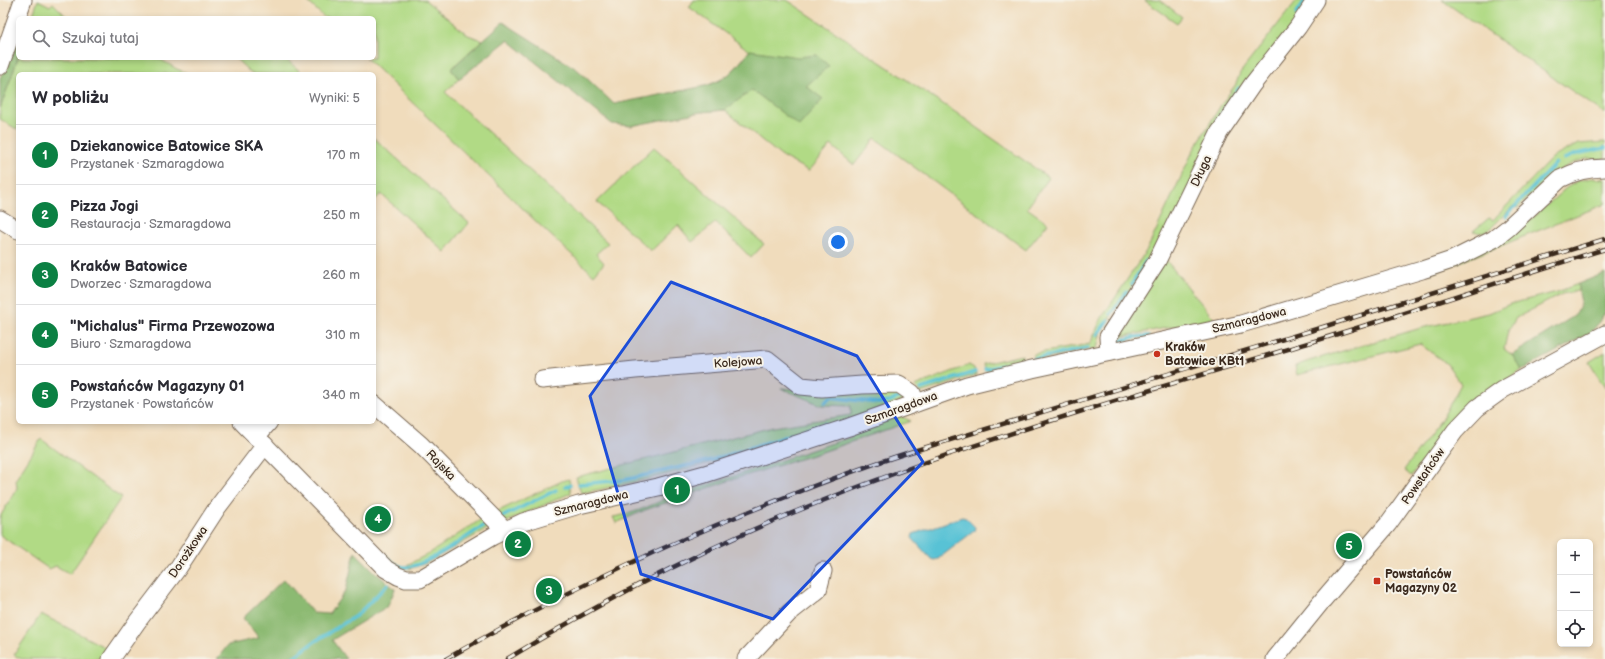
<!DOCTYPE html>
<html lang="pl">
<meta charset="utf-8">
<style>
body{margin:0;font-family:"Balsamiq Sans",sans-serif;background:#f7f7f7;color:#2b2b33}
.controls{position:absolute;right:12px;bottom:12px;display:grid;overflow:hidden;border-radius:6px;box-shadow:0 2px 6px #0003}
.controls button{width:36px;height:36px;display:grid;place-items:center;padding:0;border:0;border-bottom:1px solid #e1e1e2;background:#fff;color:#2b2b33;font:20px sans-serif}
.you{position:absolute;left:838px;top:242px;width:14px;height:14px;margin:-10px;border:3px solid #fff;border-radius:50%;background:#1a73e8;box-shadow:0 0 0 6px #1a73e833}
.badge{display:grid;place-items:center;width:26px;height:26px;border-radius:50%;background:#0b8043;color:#fff;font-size:13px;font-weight:700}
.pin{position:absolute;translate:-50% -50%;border:2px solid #fff;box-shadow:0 1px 4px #0006}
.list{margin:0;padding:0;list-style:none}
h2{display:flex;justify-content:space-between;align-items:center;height:52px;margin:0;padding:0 16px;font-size:17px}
h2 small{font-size:13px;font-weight:400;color:#7c7c81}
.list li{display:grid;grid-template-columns:26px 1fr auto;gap:12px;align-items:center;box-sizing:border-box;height:60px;padding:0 16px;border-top:1px solid #e1e1e2}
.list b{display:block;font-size:15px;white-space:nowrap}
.list p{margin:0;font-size:13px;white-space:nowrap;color:#7c7c81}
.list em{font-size:13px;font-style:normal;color:#7c7c81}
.icon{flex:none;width:22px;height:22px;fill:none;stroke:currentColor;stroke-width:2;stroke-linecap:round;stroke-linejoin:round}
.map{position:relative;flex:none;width:1605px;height:659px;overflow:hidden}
.search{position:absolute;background:#fff;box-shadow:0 2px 6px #0003;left:16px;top:16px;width:360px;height:44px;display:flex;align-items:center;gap:10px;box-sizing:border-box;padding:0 14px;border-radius:6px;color:#7c7c81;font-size:15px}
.panel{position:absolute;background:#fff;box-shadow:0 2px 6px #0003;left:16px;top:72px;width:360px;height:352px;border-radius:6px}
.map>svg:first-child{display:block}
.green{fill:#b1da85;stroke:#768252}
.forest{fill:#8cba72;stroke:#647248}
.water{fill:#58c2d5;stroke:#4a767a}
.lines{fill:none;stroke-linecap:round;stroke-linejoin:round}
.stream{stroke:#58c2d5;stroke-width:3.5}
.minor-casing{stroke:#7a6855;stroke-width:19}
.minor{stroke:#fff;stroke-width:17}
.rail-casing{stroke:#3b2a1e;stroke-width:4.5}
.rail{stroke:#f7f3e8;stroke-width:3;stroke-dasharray:9;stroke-linecap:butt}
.marked{fill:#1d4ed8;fill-opacity:0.2;stroke:#1d4ed8;stroke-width:3;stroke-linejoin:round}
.poi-dot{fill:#c8321e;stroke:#f7f3e8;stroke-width:1.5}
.labels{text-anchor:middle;stroke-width:4;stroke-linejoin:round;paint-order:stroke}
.street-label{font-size:12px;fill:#3b2a1e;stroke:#f7f3e8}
.poi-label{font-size:12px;font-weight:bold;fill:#3b2a1e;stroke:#f7f3e8;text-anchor:start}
</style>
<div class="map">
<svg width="1605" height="659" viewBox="0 0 1605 659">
<rect width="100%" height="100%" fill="#f7f3e8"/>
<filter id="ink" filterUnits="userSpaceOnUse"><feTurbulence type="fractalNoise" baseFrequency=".025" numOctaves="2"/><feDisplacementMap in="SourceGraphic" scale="8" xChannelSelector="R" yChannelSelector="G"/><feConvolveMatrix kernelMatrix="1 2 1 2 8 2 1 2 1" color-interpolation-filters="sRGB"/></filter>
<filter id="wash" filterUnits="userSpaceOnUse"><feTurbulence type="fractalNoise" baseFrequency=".012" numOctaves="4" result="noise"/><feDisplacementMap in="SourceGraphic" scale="16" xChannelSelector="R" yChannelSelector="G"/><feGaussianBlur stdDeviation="0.9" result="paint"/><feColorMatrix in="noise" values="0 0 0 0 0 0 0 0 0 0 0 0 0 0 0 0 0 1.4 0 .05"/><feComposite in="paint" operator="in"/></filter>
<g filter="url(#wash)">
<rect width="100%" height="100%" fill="#f0dcbc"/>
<g class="green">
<polygon points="38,0 50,6 53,3 68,18 32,18"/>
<polygon points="306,0 425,0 468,35 482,40 451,69 459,79 445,92 608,243 596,254 604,263 594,275 546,231 366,58 374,58 374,18 325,18"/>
<path d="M694,0H787L958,114L1049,178L1027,208L1048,223L1026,250L875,138L854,165L831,145L809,171L781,156L725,110L701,112L705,86C730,78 734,70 750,51L689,7Z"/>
<polygon points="1144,0 1160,0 1182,17 1177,23"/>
<polygon points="1297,0 1309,0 1148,264 1101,331 1097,348 1034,362 1033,354 1090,344 1101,319 1148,248 1193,151 1221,105 1236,84 1240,73"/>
<polygon points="1442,0 1605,0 1605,114"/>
<polygon points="18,58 158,58 177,69 189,74 18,74 18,130 0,119 0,109"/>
<polygon points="235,58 285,58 303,74 252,74"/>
<polygon points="374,138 469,223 445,252 381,194 374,201"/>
<path d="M1605,142V159C1599,159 1592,158 1586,159C1557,165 1538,189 1518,208L1513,206L1489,230C1483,234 1480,233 1473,231L1489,218L1493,220L1552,158L1578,144Z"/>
<polygon points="654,147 764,244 751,258 716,222 692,242 678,225 651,251 597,202"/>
<polygon points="1591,178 1605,179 1605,204 1430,274 1520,229 1566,188 1578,181"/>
<polygon points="1165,259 1214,319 1113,338"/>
<polygon points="1578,284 1578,291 1562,294 1516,318 1508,331 1504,349 1512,355 1522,370 1464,406 1411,476 1404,470 1443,417 1461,384 1447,364 1420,344 1297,375 1295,366 1309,361 1421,328 1489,313 1510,304 1557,292"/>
<polygon points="1605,352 1605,388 1589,362"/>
<polygon points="1022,355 1022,364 988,372 983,364"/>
<polygon points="969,365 974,368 976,375 921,393 915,386"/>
<path d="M781,388L828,392L900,388L907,399C801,438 692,472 581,493L576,477L773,427L851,415V406L821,405Z"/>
<path d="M900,416L911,421L819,453L728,481L645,510L616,523L613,517C632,514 648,507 665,499L851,437L855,431Z"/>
<polygon points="41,439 121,498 70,574 56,566 49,569 0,535 0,517 17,488 16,479"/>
<polygon points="569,479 571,493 504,523 494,513 562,481"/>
<polygon points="486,516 492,526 427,563 409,569 407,565 430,553"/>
<polygon points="41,614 110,650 104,659 21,659 14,655"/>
</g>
<g class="forest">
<path d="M503,22L578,70L614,104L705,86C730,78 734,70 750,50L798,57L817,55L829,66L806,86L823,99L799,126L752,90L725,110L701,112L631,126L612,124L508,40L459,79L451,69Z"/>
<polygon points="18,32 18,58 0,109 0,78 13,49"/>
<path d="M1605,273V312L1597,325L1590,333L1522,370L1512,355L1574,316C1586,300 1578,300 1578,284Z"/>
<polygon points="355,552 377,574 395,589 388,606 332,640 346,659 217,659 228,645 259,638 243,618 284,579 313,613 329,614 346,590"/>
</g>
<polygon class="water" points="962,517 966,518 975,527 974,531 938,559 934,560 931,559 912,538 913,534"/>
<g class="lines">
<g class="stream">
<polyline points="1296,14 1304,2"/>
<polyline points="1217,121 1239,88"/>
<polyline points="1564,159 1576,154 1605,148"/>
<polyline points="1506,216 1556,163"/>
<polyline points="1132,284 1146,261"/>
<polyline points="1111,314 1127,292"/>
<polyline points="1097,335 1108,320"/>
<polyline points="1116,342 1134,337 1148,336"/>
<polyline points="1034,359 1088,348"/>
<polyline points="985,369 1023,361"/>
<polyline points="921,389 975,372"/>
<polyline points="825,402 830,397 879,403 888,402 905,395"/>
<polyline points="579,484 624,480 712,460 825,424"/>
<polyline points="565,487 570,485"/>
<polyline points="500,518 556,490"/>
<path d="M383,554C389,559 395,566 404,567C423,569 472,533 489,522"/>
<polyline points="291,659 314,642 357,615 388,584"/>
</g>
</g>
</g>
<g filter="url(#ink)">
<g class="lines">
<defs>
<g id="minor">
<polyline points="0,66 23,0"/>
<polyline points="0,219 18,230"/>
<polyline points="1109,352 1108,337 1157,261 1219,133 1252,85 1298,27 1316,0"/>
<polyline points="542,380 635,370 767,359 801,386 822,388 862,385 899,384 912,393 916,403"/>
<polyline points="374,404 421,445 505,530"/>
<path d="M242,422L386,569L398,576L406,579H420L493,536L523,522L579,505L658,487L705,474L849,427L967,385L1032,369L1241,324L1422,270L1452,260L1494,239L1508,228L1560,179C1575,171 1588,168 1605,168"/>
<polyline points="256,437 269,422"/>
<polyline points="111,659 137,622 178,568 217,508 265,445"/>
<polyline points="746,659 789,613 818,590 823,571"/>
<polyline points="1275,659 1322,601 1388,524 1455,431 1477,408 1502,390 1605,334"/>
</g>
</defs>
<use href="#minor" class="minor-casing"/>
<use href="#minor" class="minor"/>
<defs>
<g id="rail">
<path d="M446,659C543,603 644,554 748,512C800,491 853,470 907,453L1310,331L1605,239"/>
<path d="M507,659C596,605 689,556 785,516C958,444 1139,394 1318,340C1414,311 1509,278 1605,249"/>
</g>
</defs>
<use href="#rail" class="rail-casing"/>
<use href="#rail" class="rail"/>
</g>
</g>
<path class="marked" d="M671,282L857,356L923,462L773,619L641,574L590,396Z"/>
<g class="poi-dot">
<circle cx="1157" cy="354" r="4"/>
<rect x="1373" y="577" width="8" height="8" rx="2"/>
</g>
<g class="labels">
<g class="street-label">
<text transform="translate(1201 171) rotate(-65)" y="4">Długa</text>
<text transform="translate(1249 320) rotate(-14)" y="4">Szmaragdowa</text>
<text transform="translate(738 362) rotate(-4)" y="4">Kolejowa</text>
<text transform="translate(901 408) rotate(-20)" y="4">Szmaragdowa</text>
<text transform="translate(441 465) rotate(46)" y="4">Rajska</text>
<text transform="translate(1423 476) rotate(-55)" y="4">Powstańców</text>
<text transform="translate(591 503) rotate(-14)" y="4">Szmaragdowa</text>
<text transform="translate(188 552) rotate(-56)" y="4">Dorożkowa</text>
</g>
<g class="poi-label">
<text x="1165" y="351">Kraków<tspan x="1165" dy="14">Batowice KBt1</tspan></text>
<text x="1385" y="578">Powstańców<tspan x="1385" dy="14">Magazyny 02</tspan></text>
</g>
</g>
</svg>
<div class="controls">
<button>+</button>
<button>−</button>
<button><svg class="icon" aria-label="locate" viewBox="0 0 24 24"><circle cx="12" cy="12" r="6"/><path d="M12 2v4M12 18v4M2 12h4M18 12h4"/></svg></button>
</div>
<div class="you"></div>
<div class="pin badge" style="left:677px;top:490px">1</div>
<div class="pin badge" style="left:518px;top:544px">2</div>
<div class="pin badge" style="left:549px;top:591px">3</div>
<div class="pin badge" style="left:378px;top:519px">4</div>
<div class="pin badge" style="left:1349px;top:546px">5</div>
<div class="search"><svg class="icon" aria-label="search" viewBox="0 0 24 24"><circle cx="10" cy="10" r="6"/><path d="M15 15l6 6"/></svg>Szukaj tutaj</div>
<section class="panel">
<h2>W pobliżu<small>Wyniki: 5</small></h2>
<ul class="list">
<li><span class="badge">1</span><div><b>Dziekanowice Batowice SKA</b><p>Przystanek · Szmaragdowa</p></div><em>170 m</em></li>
<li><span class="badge">2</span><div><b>Pizza Jogi</b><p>Restauracja · Szmaragdowa</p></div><em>250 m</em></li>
<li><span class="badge">3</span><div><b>Kraków Batowice</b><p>Dworzec · Szmaragdowa</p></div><em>260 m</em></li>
<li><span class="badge">4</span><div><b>&quot;Michalus&quot; Firma Przewozowa</b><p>Biuro · Szmaragdowa</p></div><em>310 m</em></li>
<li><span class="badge">5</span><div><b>Powstańców Magazyny 01</b><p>Przystanek · Powstańców</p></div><em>340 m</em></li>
</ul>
</section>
</div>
